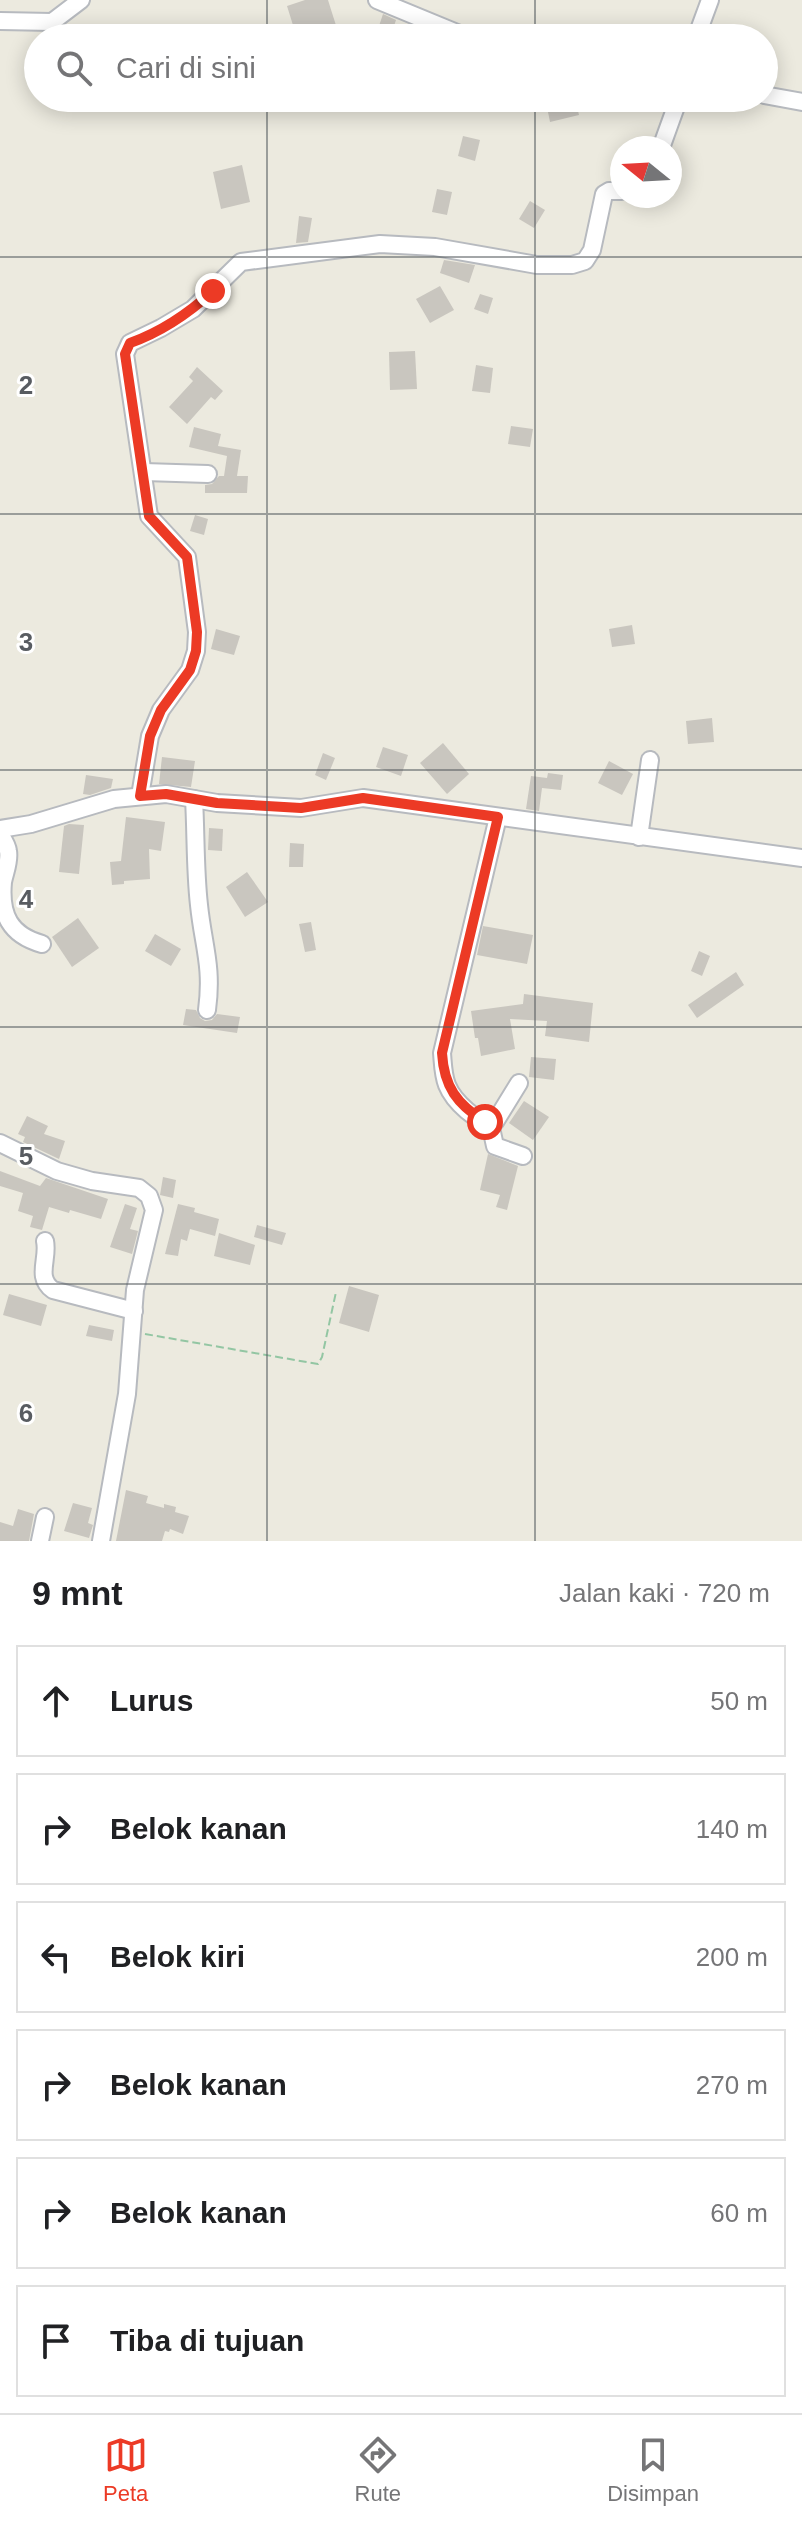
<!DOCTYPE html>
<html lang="id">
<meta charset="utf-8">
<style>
body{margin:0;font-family:Helvetica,sans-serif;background:#f2f2f2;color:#202124}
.compass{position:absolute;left:610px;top:136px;width:72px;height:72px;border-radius:50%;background:#fff;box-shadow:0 4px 20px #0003;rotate:288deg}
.stop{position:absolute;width:24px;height:24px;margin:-18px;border:6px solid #ec3a25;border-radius:50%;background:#fff}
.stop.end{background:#ec3a25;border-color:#fff;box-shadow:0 2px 8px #0008}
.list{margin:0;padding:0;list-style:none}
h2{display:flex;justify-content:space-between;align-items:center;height:104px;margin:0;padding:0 32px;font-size:34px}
h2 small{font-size:26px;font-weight:400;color:#757577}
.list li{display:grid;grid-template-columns:52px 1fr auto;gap:24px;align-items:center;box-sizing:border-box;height:112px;margin:0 16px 16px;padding:0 16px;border:2px solid #e0e0e0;border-radius:0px}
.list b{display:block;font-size:30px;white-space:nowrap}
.list em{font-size:26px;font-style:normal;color:#757577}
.icon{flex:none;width:44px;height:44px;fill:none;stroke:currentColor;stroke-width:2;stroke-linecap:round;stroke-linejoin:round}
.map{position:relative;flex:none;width:802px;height:1541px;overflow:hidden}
.search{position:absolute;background:#fff;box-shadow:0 4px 20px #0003;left:24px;right:24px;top:24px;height:88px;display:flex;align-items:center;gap:20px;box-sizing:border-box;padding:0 28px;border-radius:44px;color:#757577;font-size:30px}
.sheet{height:872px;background:#fff}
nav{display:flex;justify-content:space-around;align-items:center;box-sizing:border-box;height:112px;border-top:2px solid #e0e0e0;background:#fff;font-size:22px;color:#757577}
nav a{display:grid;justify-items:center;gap:4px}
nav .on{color:#ec3a25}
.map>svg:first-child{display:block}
.building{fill:#c9c6bf}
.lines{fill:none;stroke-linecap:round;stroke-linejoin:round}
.minor-casing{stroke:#b7babf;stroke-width:20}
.path{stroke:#93c6a3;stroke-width:2;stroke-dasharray:8 4;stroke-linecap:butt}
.minor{stroke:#fff;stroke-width:16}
.route{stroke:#ec3a25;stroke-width:10}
.grid{fill:none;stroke:#585c61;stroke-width:2;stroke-opacity:0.55}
.grid-label{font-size:26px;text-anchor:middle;font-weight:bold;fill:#585c61;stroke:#fff;stroke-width:6;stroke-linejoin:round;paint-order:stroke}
</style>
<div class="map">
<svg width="802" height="1541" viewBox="0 0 802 1541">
<rect width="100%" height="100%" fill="#eceadf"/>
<g class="building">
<polygon points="305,0 328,0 339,35 330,38 297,38 287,6"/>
<polygon points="383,14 396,20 390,38 375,38"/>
<polygon points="564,98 575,98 579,115 550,122 546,102"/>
<polygon points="463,136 480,140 475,161 458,156"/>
<polygon points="242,165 250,202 221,209 213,172"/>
<polygon points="437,189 452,192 447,215 432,212"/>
<polygon points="530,201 545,210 534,228 519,219"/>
<polygon points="299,216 312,218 308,242 296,243"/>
<polygon points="444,260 475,265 469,283 440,273"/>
<polygon points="440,286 454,310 430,323 416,299"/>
<polygon points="480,294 493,298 488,314 474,309"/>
<polygon points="415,351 417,389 390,390 389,352"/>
<polygon points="476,365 493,368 490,393 472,391"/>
<polygon points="197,367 223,391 215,400 211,397 187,424 169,407 193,381 189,377"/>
<polygon points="511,426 533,429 530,447 508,444"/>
<polygon points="194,427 221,434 218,446 241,450 237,476 248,476 247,493 205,493 205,485 212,484 219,476 224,476 227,456 189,447"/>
<polygon points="195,515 208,519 204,535 190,531"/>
<polygon points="632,625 635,644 612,647 609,629"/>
<polygon points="216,629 240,636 234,655 211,649"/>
<polygon points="712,718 714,742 688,744 686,721"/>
<polygon points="443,743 469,774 447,794 420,763"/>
<polygon points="383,747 408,755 401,776 376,767"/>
<polygon points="323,753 335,758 326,780 315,775"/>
<polygon points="162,757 195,761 191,787 159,784"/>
<polygon points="609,761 633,774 622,795 598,783"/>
<polygon points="548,773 563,775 561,790 542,788 539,811 526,809 531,776 547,778"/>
<polygon points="86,775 113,779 111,788 90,795 83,794"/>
<polygon points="126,817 165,822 161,851 149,849 150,879 124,881 124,884 112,885 110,862 121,861"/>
<polygon points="69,824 84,825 79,874 59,872 64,826"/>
<polygon points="209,828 223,829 222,851 208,850"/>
<polygon points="290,843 304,844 303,867 289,867"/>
<polygon points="247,872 268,902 245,917 226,887"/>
<polygon points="78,918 99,948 72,967 52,937"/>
<polygon points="311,922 316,950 305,952 299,924"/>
<polygon points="483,926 533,935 527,964 477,955"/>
<polygon points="155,934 181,949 171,966 145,951"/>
<polygon points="699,951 710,956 702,976 691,971"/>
<polygon points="736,972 744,985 697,1018 688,1005"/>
<polygon points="524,994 593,1003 589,1042 545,1036 547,1021 510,1019 515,1049 481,1056 478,1038 475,1038 471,1011 523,1004"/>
<polygon points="186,1009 196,1010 200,1018 205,1021 212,1020 217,1014 240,1017 237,1033 183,1025"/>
<polygon points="531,1057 556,1059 554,1080 529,1077"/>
<polygon points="524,1101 549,1117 533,1140 509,1123"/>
<polygon points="27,1116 48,1126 44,1134 65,1141 59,1159 23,1142 25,1137 18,1134"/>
<polygon points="488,1154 518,1166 507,1210 496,1207 500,1195 480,1190"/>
<polygon points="0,1171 40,1186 46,1178 108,1199 101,1219 70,1210 69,1213 49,1207 42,1230 30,1227 33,1216 18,1211 23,1193 0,1186"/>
<polygon points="163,1177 176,1180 173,1198 160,1195"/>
<polygon points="125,1204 137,1208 130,1229 138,1231 132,1254 110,1247"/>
<polygon points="178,1204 195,1208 194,1212 219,1219 215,1236 190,1229 187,1241 181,1239 178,1256 165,1254"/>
<polygon points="257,1225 286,1233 282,1245 254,1237"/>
<polygon points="219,1233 255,1245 250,1265 214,1256"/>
<polygon points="349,1286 379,1295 369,1332 339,1323"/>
<polygon points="9,1294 47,1305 41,1326 3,1315"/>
<polygon points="89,1325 114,1330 112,1341 86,1336"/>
<polygon points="126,1490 148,1496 146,1503 164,1508 164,1504 176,1507 175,1512 189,1516 183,1534 170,1529 169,1532 165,1531 162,1541 116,1541"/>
<polygon points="73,1503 92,1508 88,1523 93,1525 89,1538 64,1531"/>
<polygon points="18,1509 34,1514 29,1541 0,1541 0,1522 13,1526"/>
</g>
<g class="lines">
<defs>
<g id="minor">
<polyline points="377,0 469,38"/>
<polyline points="0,21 52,22 81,0"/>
<polyline points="696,38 710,0"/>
<polyline points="764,95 802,102"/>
<polyline points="661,148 679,98"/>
<polyline points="144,472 208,474"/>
<polyline points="140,796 150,736 161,710 190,670 196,651 197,632 187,557 149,516 125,354 130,343 161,328 193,309 241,262 380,244 435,247 537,265 572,265 585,261 592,250 604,194 609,191 622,191"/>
<path d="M194,799C196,834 195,870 199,905C203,945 213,966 207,1010"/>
<path d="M498,817L442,1053C443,1064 443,1075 447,1085C453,1100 478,1126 495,1122L519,1083"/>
<polyline points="0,829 31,824 114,799 166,794 217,803 301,808 363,798 802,858"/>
<path d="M0,834C3,839 7,844 8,851C10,861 5,872 3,882C0,915 10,935 42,944"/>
<polyline points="639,837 650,760"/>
<polyline points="490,1123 495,1146 523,1156"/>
<polyline points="0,1143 57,1171 92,1181 139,1188 149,1196 154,1210 135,1290 127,1394 101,1541"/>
<path d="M45,1241C49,1259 35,1277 53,1290L134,1311"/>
<polyline points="40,1541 45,1517"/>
</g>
</defs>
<use href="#minor" class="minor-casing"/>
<polyline class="path" points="145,1334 318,1364 322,1357 336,1292"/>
<use href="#minor" class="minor"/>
</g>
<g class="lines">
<path class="route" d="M213,291C189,313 161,332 130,343L125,354L149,516L187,557L197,632L196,651L190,670L161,710L150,736L140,796L166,794L217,803L301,808L363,798L498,817L442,1053C444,1087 457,1104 485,1122"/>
</g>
<path class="grid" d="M267,0V38M535,0V38M267,98V1541M535,98V1541M0,257H802M0,514H802M0,770H802M0,1027H802M0,1284H802"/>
<g class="grid-label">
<text x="26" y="394">2</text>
<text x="26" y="651">3</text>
<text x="26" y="908">4</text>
<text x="26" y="1165">5</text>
<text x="26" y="1422">6</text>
</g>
</svg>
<svg class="compass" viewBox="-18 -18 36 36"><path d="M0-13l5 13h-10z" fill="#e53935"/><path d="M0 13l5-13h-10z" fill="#757577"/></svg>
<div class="stop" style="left:485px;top:1122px"></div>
<div class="stop end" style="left:213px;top:291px"></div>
<div class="search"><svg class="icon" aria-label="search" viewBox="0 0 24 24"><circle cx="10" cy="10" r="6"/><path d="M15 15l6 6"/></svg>Cari di sini</div>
</div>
<section class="sheet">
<h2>9 mnt<small>Jalan kaki · 720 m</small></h2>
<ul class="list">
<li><svg class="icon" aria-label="ahead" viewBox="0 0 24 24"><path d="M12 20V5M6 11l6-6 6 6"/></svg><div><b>Lurus</b></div><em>50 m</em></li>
<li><svg class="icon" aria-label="right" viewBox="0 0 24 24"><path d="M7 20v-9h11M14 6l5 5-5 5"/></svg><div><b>Belok kanan</b></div><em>140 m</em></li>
<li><svg class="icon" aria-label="left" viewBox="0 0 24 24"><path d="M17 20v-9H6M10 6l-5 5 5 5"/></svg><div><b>Belok kiri</b></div><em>200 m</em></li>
<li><svg class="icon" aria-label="right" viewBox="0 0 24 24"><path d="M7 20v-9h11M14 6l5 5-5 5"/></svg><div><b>Belok kanan</b></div><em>270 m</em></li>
<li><svg class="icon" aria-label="right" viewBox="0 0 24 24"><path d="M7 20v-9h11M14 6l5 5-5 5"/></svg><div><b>Belok kanan</b></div><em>60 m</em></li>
<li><svg class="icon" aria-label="arrive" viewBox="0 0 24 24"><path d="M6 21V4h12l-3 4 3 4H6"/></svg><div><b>Tiba di tujuan</b></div></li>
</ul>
</section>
<nav>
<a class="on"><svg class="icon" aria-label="map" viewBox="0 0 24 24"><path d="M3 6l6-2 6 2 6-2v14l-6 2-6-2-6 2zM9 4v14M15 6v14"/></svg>Peta</a>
<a><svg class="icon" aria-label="directions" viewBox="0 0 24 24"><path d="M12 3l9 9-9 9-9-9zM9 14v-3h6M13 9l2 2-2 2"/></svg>Rute</a>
<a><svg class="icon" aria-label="saved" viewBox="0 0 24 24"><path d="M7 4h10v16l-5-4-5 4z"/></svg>Disimpan</a>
</nav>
